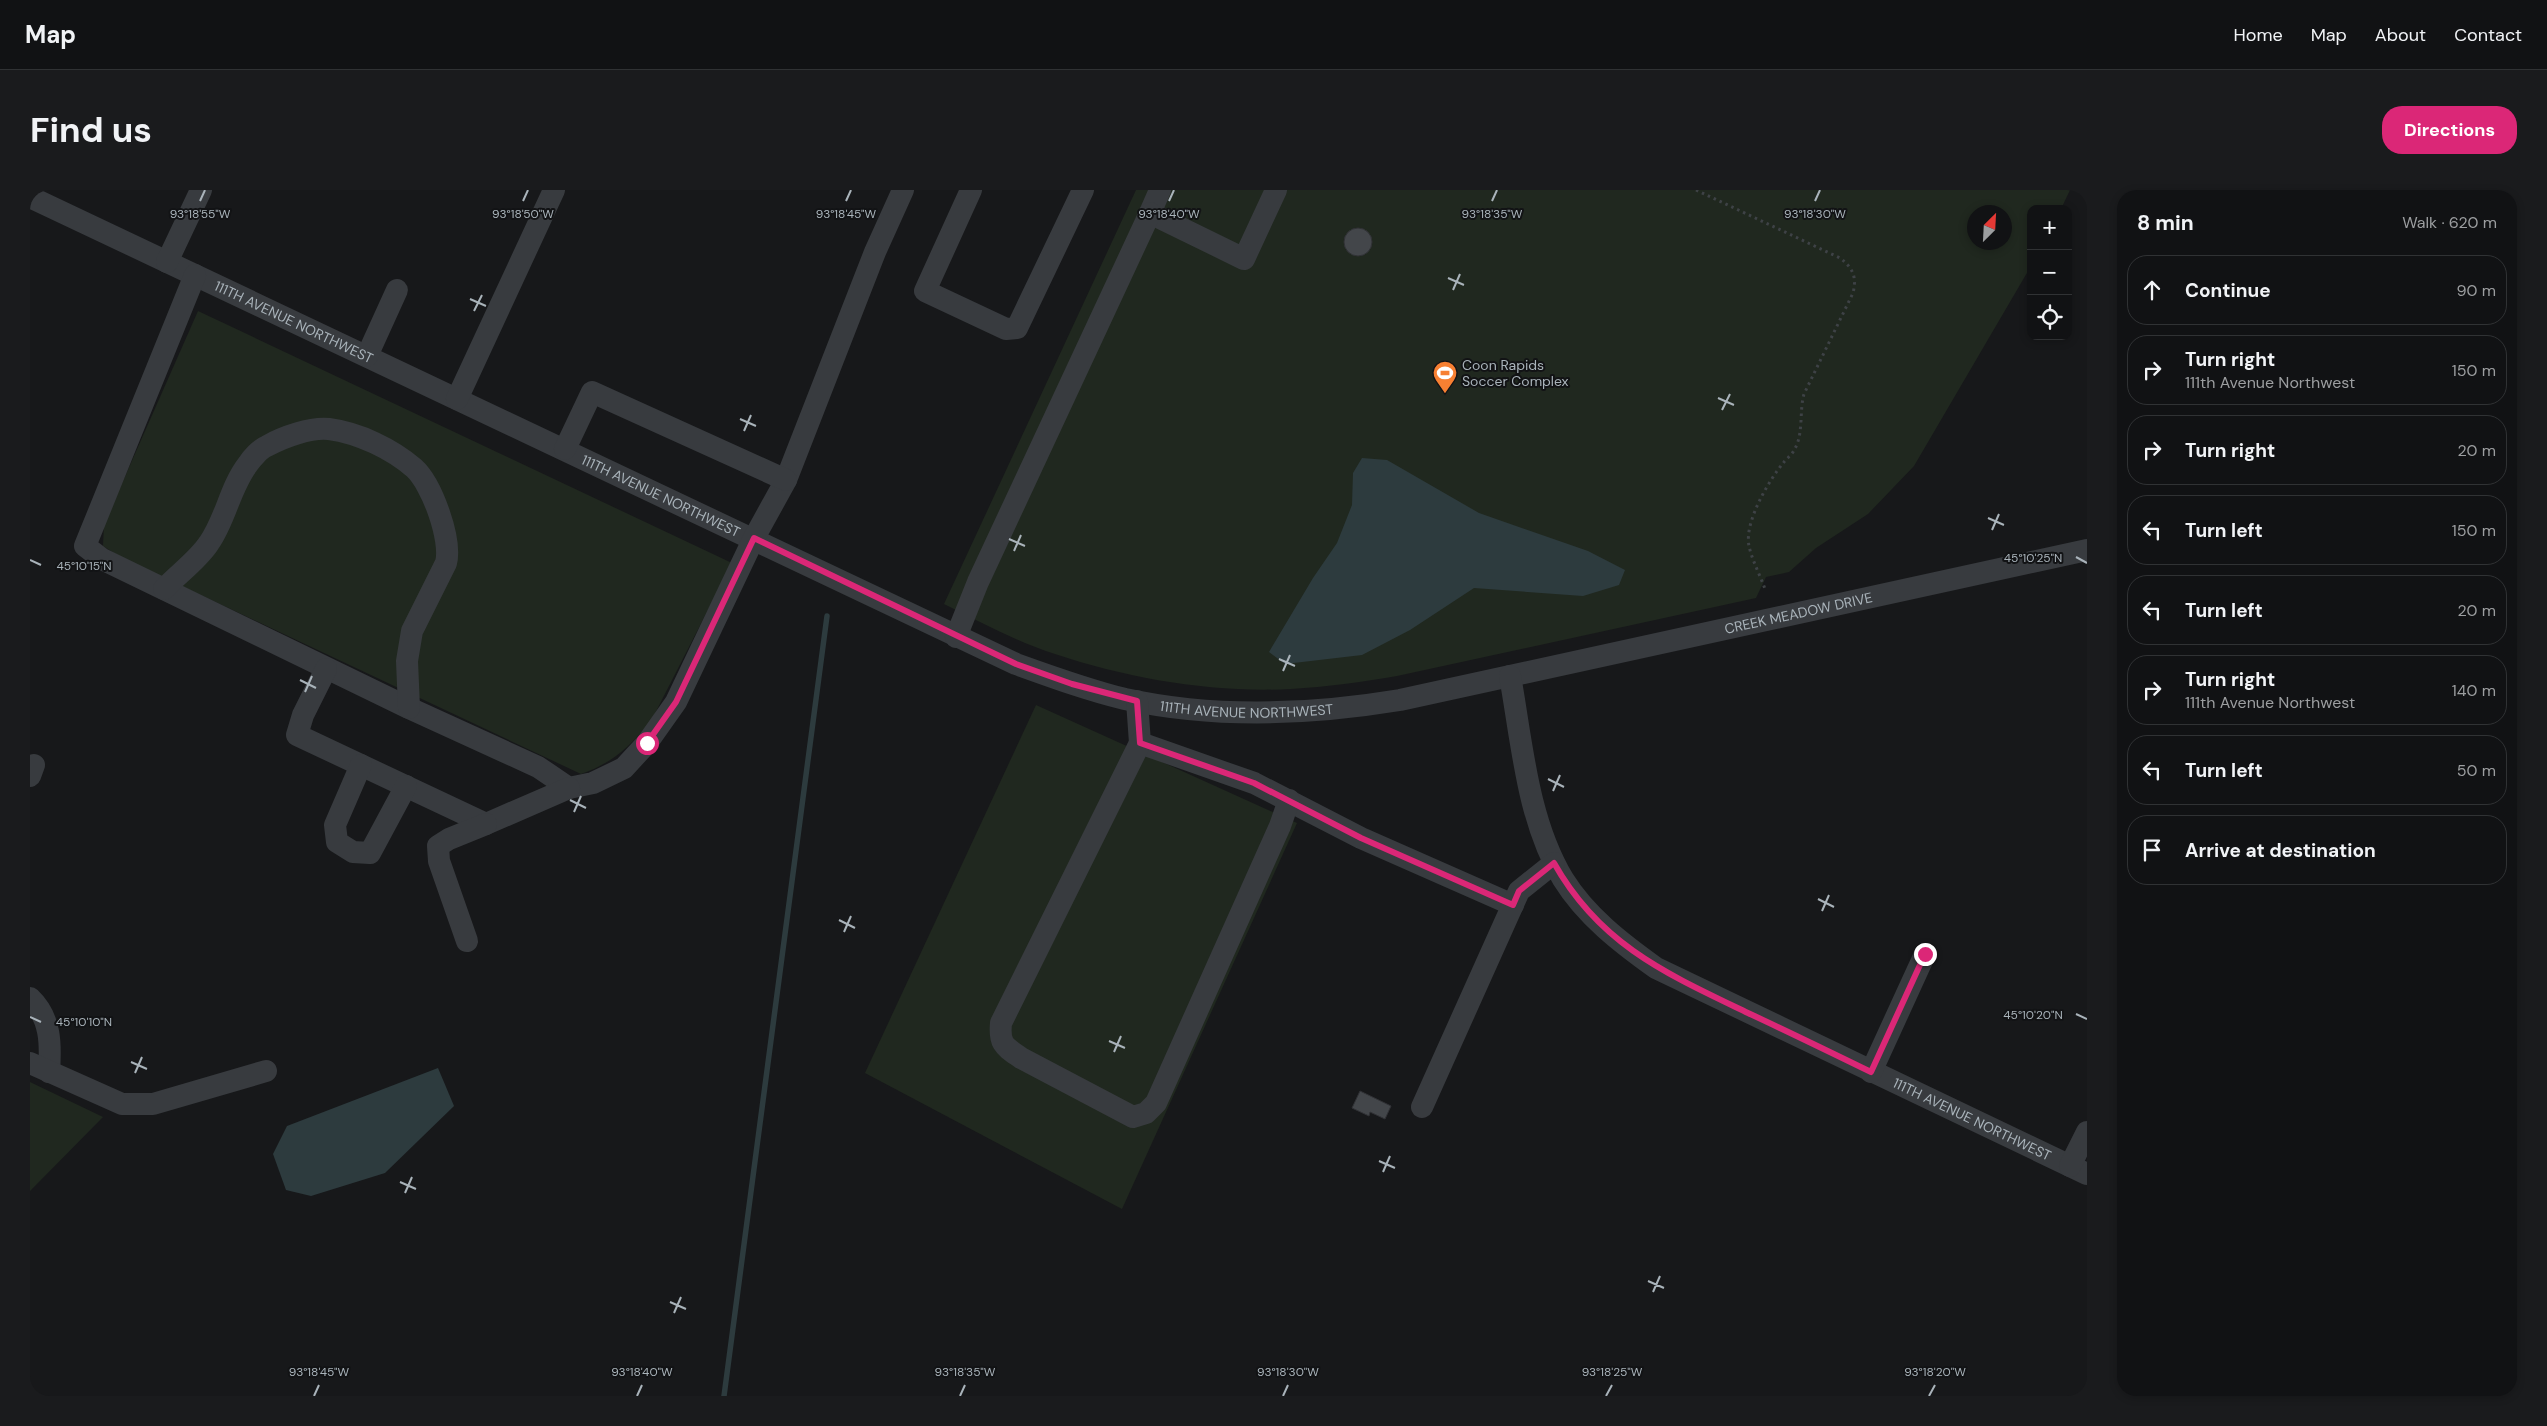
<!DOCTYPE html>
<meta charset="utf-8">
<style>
body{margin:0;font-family:"DM Sans",sans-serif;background:#1a1b1d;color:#f1f3f6}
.controls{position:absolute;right:15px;top:15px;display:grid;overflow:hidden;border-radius:10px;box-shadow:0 2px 8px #0003}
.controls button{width:45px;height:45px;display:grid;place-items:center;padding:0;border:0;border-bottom:1px solid #303234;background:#111214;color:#f1f3f6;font:25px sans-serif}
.compass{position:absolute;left:1937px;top:15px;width:45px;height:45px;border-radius:50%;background:#111214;box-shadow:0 2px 8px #0003;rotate:24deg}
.stop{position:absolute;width:15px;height:15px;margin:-11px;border:4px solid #db2777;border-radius:50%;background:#fff}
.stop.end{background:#db2777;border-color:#fff;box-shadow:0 1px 5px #0008}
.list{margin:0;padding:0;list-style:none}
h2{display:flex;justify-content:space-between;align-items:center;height:65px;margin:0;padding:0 20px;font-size:21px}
h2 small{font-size:16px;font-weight:400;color:#9c9ea0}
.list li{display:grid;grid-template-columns:32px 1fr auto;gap:15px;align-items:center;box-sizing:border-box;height:70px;margin:0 10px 10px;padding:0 10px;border:1px solid #303234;border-radius:20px}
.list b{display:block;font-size:19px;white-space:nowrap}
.list p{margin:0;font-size:16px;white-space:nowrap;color:#9c9ea0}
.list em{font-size:16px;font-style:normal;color:#9c9ea0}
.icon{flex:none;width:28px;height:28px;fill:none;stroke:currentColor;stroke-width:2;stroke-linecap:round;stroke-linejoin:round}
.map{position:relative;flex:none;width:2057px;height:1206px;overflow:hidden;border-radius:20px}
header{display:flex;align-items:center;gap:30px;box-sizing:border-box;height:70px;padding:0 25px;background:#111214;border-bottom:1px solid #303234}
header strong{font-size:24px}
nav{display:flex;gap:28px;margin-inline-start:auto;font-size:18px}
.intro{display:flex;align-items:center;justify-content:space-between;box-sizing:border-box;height:120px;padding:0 30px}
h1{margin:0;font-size:35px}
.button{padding:12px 22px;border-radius:20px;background:#db2777;color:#fff;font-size:18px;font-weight:700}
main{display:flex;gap:30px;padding:0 30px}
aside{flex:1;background:#111214;border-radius:20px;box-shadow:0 2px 8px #0003}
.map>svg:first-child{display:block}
.green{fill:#20281f;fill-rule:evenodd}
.water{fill:#2d3b3e}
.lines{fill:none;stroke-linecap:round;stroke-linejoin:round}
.stream{stroke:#2d3b3e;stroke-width:5.5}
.building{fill:#43464a;stroke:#313236}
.path{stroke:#3e4246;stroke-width:3;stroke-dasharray:2.5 4;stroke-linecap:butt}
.minor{stroke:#383b3f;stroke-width:22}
.route{stroke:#db2777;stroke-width:6}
.ticks{fill:none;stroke:#a9b3ba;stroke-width:2}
.labels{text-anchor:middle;stroke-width:4;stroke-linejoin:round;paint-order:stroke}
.street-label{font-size:14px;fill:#a9b3ba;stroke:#121315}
.poi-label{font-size:14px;fill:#a9b3ba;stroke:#121315;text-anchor:start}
.ticks-label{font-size:12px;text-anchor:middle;fill:#a9b3ba;stroke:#121315;stroke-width:4;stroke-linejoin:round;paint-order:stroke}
</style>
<header>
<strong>Map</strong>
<nav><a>Home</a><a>Map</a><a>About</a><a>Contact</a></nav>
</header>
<div class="intro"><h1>Find us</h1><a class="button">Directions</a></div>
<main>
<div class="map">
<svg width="2057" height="1206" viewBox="0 0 2057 1206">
<rect width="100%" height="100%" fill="#17181a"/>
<g class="green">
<path d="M1106,0H2040L2031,19H2001V76L1884,276L1838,324L1786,358L1759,382L1736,387L1726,408L1367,486C1332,492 1297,497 1261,499C1183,503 1100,489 1025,464C987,452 951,432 914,414ZM1944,22H1974V52H1944Z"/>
<path d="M168,121L702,373L620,533C598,558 582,573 551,584L92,368L73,356L74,334Z"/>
<polygon points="1006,515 1267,633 1092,1019 835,883"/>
<polygon points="0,892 73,927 0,1001"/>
</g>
<g class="water">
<polygon points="1332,268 1357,270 1449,323 1558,361 1595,380 1589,395 1553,406 1444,398 1380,440 1332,465 1255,474 1239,462 1283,388 1307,353 1322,315 1323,283"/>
<polygon points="408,878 424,916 355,983 281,1006 256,1000 243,964 257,936"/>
</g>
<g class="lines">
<polyline class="stream" points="694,1206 797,426"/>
</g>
<g class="building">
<circle cx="1328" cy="52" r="14"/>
<polygon points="1330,901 1361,916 1355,929 1340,922 1339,926 1322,918"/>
</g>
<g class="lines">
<path class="path" d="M1666,0L1810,68C1823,78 1827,87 1823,103L1774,204C1769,221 1774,245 1764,260C1762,265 1757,268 1754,272C1739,290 1714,332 1719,356C1722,370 1730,385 1735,399"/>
<g class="minor">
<polyline points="941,0 895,101 976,139 987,138 1053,0"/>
<polyline points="1130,0 1120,23 1214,69 1246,0"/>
<path id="s1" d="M0,7L986,474C1022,487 1058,500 1095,509C1186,529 1279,525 1370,510L2057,360"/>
<polyline points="137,72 171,0"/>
<polyline points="165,85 55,356 72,369 379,518 508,577 539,598 563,593 594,578 617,553 646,512 724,348 756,290 845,62 873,0"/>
<polyline points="337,166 367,100"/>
<polyline points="427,209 524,0"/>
<polyline points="535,259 562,202 756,290"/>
<path d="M134,399C149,383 168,370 179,353C196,329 200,297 218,274C222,268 230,259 237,256C253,247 281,237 299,239C329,243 362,259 384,278C402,294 422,350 416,373L382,441L377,471L379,518"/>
<polyline points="926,447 948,392 1120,23"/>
<polyline points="296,479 273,525 267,545 456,634 539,598"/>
<path id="s2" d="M1480,486C1492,552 1497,629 1533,689C1556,726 1591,753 1626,778L2057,984"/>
<polyline points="1107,511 1110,553 1224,593 1331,648 1483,715"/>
<path d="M1110,553L971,833C969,854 974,856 991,868L1103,927L1116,923L1126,913L1250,636L1259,610"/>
<polyline points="331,575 305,635 307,652 323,662 340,663 376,596"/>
<polyline points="0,586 4,575"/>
<polyline points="437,751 409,671 408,656 419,649 456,634"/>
<path d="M0,808C21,828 21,854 19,882"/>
<polyline points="0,873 92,914 123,914 236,881"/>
<polyline points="1841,882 1895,764"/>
<polyline points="1392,917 1489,701 1524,673"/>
<polyline points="2040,976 2057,942"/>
</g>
</g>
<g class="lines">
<path class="route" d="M617,553L646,512L724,348L986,474L1042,494L1107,511L1110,553L1224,593L1331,648L1483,715L1489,701L1524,673C1570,755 1637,784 1718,823C1759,842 1800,862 1841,882L1895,764"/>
</g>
<path class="ticks" d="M170,11L175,0M493,11L498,0M816,11L821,0M1139,11L1144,0M1462,11L1467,0M1785,11L1790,0M1418,88L1434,95M1423,100L1430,84M440,109L456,116M444,121L452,105M1688,208L1704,215M1692,220L1700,204M710,229L726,236M714,241L721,225M1958,328L1974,335M1962,340L1969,324M979,349L995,356M984,361L991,345M2046,367L2057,373M0,370L11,375M1249,469L1265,476M1253,481L1260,465M270,490L286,498M275,502L282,486M1518,589L1534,597M1523,601L1530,585M540,610L556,618M544,622L551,606M1788,709L1804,717M1792,721L1799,705M809,730L825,738M814,742L821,726M2046,824L2057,829M0,827L11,832M1079,851L1095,858M1084,862L1091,846M101,872L117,879M105,883L112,867M1349,971L1365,978M1353,982L1360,966M370,992L386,999M375,1003L382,987M1618,1091L1634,1098M1623,1102L1630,1086M640,1112L656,1119M644,1123L651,1107M284,1206L289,1195M607,1206L612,1195M930,1206L935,1195M1253,1206L1258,1195M1576,1206L1582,1195M1899,1206L1905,1195"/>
<defs>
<symbol id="stadium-pin" viewBox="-11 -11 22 30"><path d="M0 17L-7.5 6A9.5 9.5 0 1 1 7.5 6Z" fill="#f78032" stroke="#121315"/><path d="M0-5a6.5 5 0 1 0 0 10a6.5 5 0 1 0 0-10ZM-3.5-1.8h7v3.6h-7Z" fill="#fff"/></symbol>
</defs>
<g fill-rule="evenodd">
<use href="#stadium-pin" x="1401" y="169" width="28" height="38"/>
</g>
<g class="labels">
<g class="street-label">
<text dy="5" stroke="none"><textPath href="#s1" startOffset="292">111TH AVENUE NORTHWEST</textPath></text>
<text dy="5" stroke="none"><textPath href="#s1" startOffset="698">111TH AVENUE NORTHWEST</textPath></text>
<text dy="5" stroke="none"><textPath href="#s1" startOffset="1890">CREEK MEADOW DRIVE</textPath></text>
<text dy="5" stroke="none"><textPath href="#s1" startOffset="1328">111TH AVENUE NORTHWEST</textPath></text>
<text dy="5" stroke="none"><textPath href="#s2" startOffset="691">111TH AVENUE NORTHWEST</textPath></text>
</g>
<g class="poi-label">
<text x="1432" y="180">Coon Rapids<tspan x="1432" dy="16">Soccer Complex</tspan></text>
</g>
</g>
<g class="ticks-label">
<text x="170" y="28">93°18'55"W</text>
<text x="493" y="28">93°18'50"W</text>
<text x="816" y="28">93°18'45"W</text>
<text x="1139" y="28">93°18'40"W</text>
<text x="1462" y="28">93°18'35"W</text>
<text x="1785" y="28">93°18'30"W</text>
<text x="2003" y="372">45°10'25"N</text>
<text x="54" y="380">45°10'15"N</text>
<text x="2003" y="829">45°10'20"N</text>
<text x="54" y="836">45°10'10"N</text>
<text x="289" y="1186">93°18'45"W</text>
<text x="612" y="1186">93°18'40"W</text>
<text x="935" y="1186">93°18'35"W</text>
<text x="1258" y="1186">93°18'30"W</text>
<text x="1582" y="1186">93°18'25"W</text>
<text x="1905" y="1186">93°18'20"W</text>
</g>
</svg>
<div class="controls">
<button>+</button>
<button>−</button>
<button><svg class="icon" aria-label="locate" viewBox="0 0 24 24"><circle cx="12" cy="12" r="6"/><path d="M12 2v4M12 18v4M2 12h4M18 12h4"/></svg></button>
</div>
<svg class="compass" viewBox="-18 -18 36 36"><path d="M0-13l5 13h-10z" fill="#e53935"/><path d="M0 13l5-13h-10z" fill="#9c9ea0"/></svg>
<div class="stop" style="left:617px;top:553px"></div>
<div class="stop end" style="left:1895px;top:764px"></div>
</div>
<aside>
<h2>8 min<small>Walk · 620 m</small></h2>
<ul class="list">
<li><svg class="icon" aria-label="ahead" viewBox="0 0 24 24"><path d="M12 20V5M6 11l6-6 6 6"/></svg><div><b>Continue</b></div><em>90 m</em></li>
<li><svg class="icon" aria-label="right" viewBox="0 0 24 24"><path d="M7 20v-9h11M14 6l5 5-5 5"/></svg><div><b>Turn right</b><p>111th Avenue Northwest</p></div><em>150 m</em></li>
<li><svg class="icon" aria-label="right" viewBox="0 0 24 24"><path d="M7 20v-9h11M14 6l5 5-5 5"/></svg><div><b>Turn right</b></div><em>20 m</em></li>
<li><svg class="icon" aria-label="left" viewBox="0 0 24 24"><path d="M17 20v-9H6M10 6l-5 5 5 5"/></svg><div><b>Turn left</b></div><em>150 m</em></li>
<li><svg class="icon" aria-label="left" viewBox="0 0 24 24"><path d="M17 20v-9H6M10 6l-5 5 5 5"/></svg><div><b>Turn left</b></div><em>20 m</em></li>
<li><svg class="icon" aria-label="right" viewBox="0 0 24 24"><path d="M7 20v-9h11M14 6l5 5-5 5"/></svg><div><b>Turn right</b><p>111th Avenue Northwest</p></div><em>140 m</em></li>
<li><svg class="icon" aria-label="left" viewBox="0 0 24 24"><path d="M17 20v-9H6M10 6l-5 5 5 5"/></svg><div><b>Turn left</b></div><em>50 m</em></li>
<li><svg class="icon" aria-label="arrive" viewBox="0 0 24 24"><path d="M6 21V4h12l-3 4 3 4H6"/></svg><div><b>Arrive at destination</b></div></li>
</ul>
</aside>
</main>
